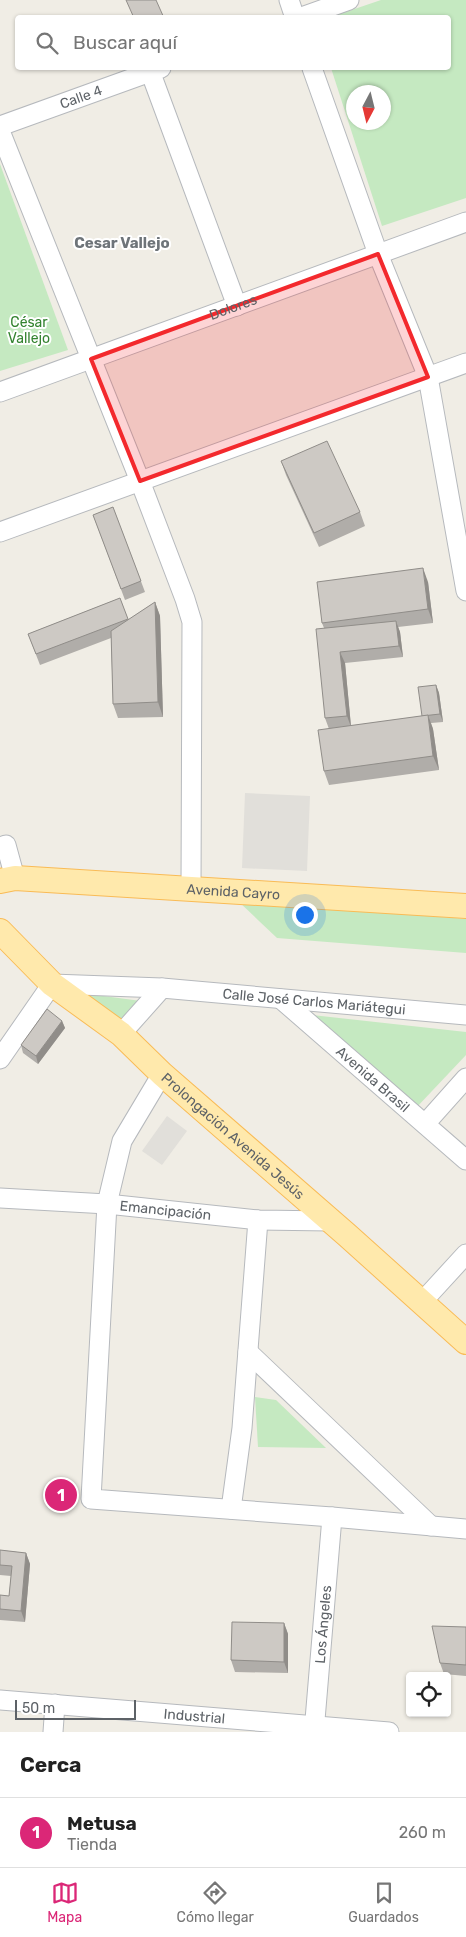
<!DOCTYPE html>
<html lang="es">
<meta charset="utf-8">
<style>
body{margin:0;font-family:Rubik,sans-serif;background:#f6f6f6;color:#222}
.controls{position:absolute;right:15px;bottom:15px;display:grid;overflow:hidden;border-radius:5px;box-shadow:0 1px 4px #0004}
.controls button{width:45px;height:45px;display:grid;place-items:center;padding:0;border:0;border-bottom:1px solid #e0e0e0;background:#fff;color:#222;font:25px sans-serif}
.compass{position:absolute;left:346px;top:85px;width:45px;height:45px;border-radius:50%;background:#fff;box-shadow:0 1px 4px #0004;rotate:187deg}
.scale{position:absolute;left:15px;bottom:12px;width:121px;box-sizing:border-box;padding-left:5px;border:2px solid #5d6267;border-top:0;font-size:14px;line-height:18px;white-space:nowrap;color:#5d6267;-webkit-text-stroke:4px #fff;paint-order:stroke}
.you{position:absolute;left:304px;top:914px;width:18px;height:18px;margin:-12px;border:4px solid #fff;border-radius:50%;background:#1a73e8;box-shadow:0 0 0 8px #1a73e833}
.badge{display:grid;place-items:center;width:32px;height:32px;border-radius:50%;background:#db2777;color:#fff;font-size:16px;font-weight:700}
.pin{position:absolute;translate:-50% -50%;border:2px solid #fff;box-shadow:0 1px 5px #0006}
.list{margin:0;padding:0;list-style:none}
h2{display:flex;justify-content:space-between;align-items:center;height:65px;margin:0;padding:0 20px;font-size:21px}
h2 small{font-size:16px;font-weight:400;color:#767676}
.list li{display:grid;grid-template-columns:32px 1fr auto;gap:15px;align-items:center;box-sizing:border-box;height:70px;padding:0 20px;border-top:1px solid #e0e0e0}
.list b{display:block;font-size:19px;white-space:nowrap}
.list p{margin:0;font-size:16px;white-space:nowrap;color:#767676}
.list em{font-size:16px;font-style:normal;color:#767676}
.icon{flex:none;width:28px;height:28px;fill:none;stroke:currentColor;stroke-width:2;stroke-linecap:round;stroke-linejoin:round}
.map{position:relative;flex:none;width:466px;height:1732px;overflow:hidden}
.search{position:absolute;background:#fff;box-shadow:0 1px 4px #0004;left:15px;right:15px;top:15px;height:55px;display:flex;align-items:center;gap:12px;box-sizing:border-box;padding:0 18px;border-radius:5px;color:#767676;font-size:19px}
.sheet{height:135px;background:#fff}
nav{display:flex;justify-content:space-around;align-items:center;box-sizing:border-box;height:70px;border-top:1px solid #e0e0e0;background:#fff;font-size:14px;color:#767676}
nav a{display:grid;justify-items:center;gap:2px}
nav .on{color:#db2777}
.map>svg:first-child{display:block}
.industrial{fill:#e1dfda}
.green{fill:#c5e9c1;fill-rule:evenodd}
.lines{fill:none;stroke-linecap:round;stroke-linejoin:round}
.minor-casing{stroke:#b6b9bd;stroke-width:21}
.major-casing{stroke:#f9bb56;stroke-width:26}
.minor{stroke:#fff;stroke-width:19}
.major{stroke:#ffe9ac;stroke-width:24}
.wall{fill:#b0ada9}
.shaded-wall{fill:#908d89}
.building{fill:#cdc9c4;stroke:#908d89}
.marked{fill:#f3292d;fill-opacity:0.2;stroke:#f3292d;stroke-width:4;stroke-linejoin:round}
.labels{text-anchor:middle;stroke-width:4;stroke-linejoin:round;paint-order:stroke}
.street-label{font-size:14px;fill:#5d6267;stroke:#fff}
.park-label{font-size:14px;fill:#348330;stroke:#fff}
.neighbourhood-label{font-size:15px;font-weight:bold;fill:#6e7479;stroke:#fff}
</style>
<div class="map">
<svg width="466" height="1732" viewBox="0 0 466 1732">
<rect width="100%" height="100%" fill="#f0ede5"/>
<g class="industrial">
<polygon points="245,793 310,796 307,871 242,868"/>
<polygon points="167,1116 187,1131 162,1165 142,1151"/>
</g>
<g class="green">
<path d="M381,0H466V198L382,226L331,68H448V18L331,17ZM384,92V122H354V92Z"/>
<polygon points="0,164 68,350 0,371"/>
<polygon points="237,900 466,919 466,953 277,938"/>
<polygon points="81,993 141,1001 124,1029"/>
<polygon points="312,1015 466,1032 466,1055 415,1109"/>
<polygon points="255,1397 276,1400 326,1448 258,1447"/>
</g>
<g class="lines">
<defs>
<g id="minor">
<polyline points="289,0 295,18"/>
<polyline points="299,18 349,0"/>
<polyline points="312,68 378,254 428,377 466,591"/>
<polyline points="150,71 237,306"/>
<path id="s1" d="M0,126L161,68"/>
<polyline points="0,131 140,481 185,599 192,622 191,889"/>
<path id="s2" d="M0,392L466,222"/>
<polyline points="0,532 466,363"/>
<polyline points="0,847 6,845 15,878"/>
<path id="s3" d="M281,999L466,1160"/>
<polyline points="121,1034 162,988"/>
<path id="s4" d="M0,1059L52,984L162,988L466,1015"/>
<polyline points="162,1074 122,1141 107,1204 91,1499 332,1517 466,1529"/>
<polyline points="425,1124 466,1078"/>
<path id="s5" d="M0,1198L107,1204L258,1220L330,1221"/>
<polyline points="422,1302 466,1254"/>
<polyline points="248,1352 431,1526"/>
<polyline points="231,1509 242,1428 258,1220"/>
<path id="s6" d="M0,1700L389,1732"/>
<polyline points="53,1732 55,1704"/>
<path id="s7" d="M314,1732L332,1517"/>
</g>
<g id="major">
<path id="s8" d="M0,881L15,878L466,906"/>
<path id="s9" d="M0,931L52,984L121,1034L162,1074L347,1235L466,1342"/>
</g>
</defs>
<use href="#minor" class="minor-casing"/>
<use href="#major" class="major-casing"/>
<use href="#minor" class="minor"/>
<use href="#major" class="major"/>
</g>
<g class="wall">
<polygon points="281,461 360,512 365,526 319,547 286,475"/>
<polygon points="113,507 145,592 125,600 93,515"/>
<polygon points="428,582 433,623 398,627 400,632 403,657 345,663 351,726 422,716 436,685 439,693 443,722 431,723 433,729 439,770 329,785 324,771 329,729 325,718 324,628 322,623"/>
<polygon points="120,598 128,620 155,602 160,616 163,717 118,718 113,704 111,638 40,665 28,634"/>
<polygon points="62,1021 65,1028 38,1064 23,1053 21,1045"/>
<polygon points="0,1550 26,1553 30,1564 25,1622 0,1620 0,1595 9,1596 11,1576 0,1575"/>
<polygon points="284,1623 288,1634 288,1673 235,1672 231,1660"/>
<polygon points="466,1627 466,1676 444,1674 440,1663"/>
</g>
<g class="shaded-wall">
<polygon points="423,568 428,582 433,623 428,609"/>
<polygon points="155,602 160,616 163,717 158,702"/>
<polygon points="396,621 400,632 403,657 399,646"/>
<polygon points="340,652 345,663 351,727 347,716"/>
<polygon points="436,685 439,693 443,722 440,714"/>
<polygon points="428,715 433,729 439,770 433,756"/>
<polygon points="62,1021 65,1028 38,1064 36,1056"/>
<polygon points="26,1553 30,1564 25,1622 21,1611"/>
<polygon points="284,1623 288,1634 288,1673 284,1662"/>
</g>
<g class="building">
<polygon points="126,0 156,0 164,18 134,18"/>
<polygon points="327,441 360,512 314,533 281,461"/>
<polygon points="113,507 141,581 121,589 93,515"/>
<polygon points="423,568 428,609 322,623 317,582"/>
<polygon points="120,598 128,619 36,654 28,634"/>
<polygon points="155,602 158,702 113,704 111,631"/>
<polygon points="396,621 399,646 340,652 347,716 325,718 316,629"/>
<polygon points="436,685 440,714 422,716 418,687"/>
<polygon points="428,715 433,756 324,771 318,730"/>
<polygon points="47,1009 62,1021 36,1056 21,1045"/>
<polygon points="0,1550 26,1553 21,1611 0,1609 0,1595 9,1596 12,1566 0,1565"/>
<polygon points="232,1622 284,1623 284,1662 231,1660"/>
<polygon points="432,1626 466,1627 466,1665 440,1663"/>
</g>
<path class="marked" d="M378,254L428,377L140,481L91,359Z"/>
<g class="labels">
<g class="street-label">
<text dy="5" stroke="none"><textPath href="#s1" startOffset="86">Calle 4</textPath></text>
<text dy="5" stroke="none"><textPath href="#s2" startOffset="248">Dolores</textPath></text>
<text dy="5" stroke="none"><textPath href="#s8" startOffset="234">Avenida Cayro</textPath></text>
<text dy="5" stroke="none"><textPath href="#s4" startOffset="354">Calle José Carlos Mariátegui</textPath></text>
<text dy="5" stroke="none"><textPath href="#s3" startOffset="122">Avenida Brasil</textPath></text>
<text dy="5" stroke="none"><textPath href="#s9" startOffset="311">Prolongación Avenida Jesús</textPath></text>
<text dy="5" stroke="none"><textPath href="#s5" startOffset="166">Emancipación</textPath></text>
<text dy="5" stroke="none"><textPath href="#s7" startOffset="108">Los Ángeles</textPath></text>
<text dy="5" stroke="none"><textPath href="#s6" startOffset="195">Industrial</textPath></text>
</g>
<g class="park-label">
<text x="29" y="327">César<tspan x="29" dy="16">Vallejo</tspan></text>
</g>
<g class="neighbourhood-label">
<text x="122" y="248">Cesar Vallejo</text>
</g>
</g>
</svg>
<div class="controls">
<button><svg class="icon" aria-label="locate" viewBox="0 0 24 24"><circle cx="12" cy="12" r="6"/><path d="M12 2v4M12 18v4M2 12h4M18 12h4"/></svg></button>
</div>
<svg class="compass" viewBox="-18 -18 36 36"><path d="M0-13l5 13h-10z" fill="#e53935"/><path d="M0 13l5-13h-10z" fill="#767676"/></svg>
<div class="scale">50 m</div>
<div class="you"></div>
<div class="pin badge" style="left:61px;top:1495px">1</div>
<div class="search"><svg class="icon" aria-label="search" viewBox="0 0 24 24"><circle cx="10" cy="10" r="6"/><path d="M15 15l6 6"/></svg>Buscar aquí</div>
</div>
<section class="sheet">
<h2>Cerca<small></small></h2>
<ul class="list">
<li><span class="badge">1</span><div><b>Metusa</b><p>Tienda</p></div><em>260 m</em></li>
</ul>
</section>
<nav>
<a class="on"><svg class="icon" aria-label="map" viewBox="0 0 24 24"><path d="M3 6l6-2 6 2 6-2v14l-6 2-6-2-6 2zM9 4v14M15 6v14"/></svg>Mapa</a>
<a><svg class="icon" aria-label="directions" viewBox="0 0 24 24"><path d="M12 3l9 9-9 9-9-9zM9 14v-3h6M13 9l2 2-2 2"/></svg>Cómo llegar</a>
<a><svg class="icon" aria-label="saved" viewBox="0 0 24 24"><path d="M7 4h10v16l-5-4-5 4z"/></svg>Guardados</a>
</nav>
